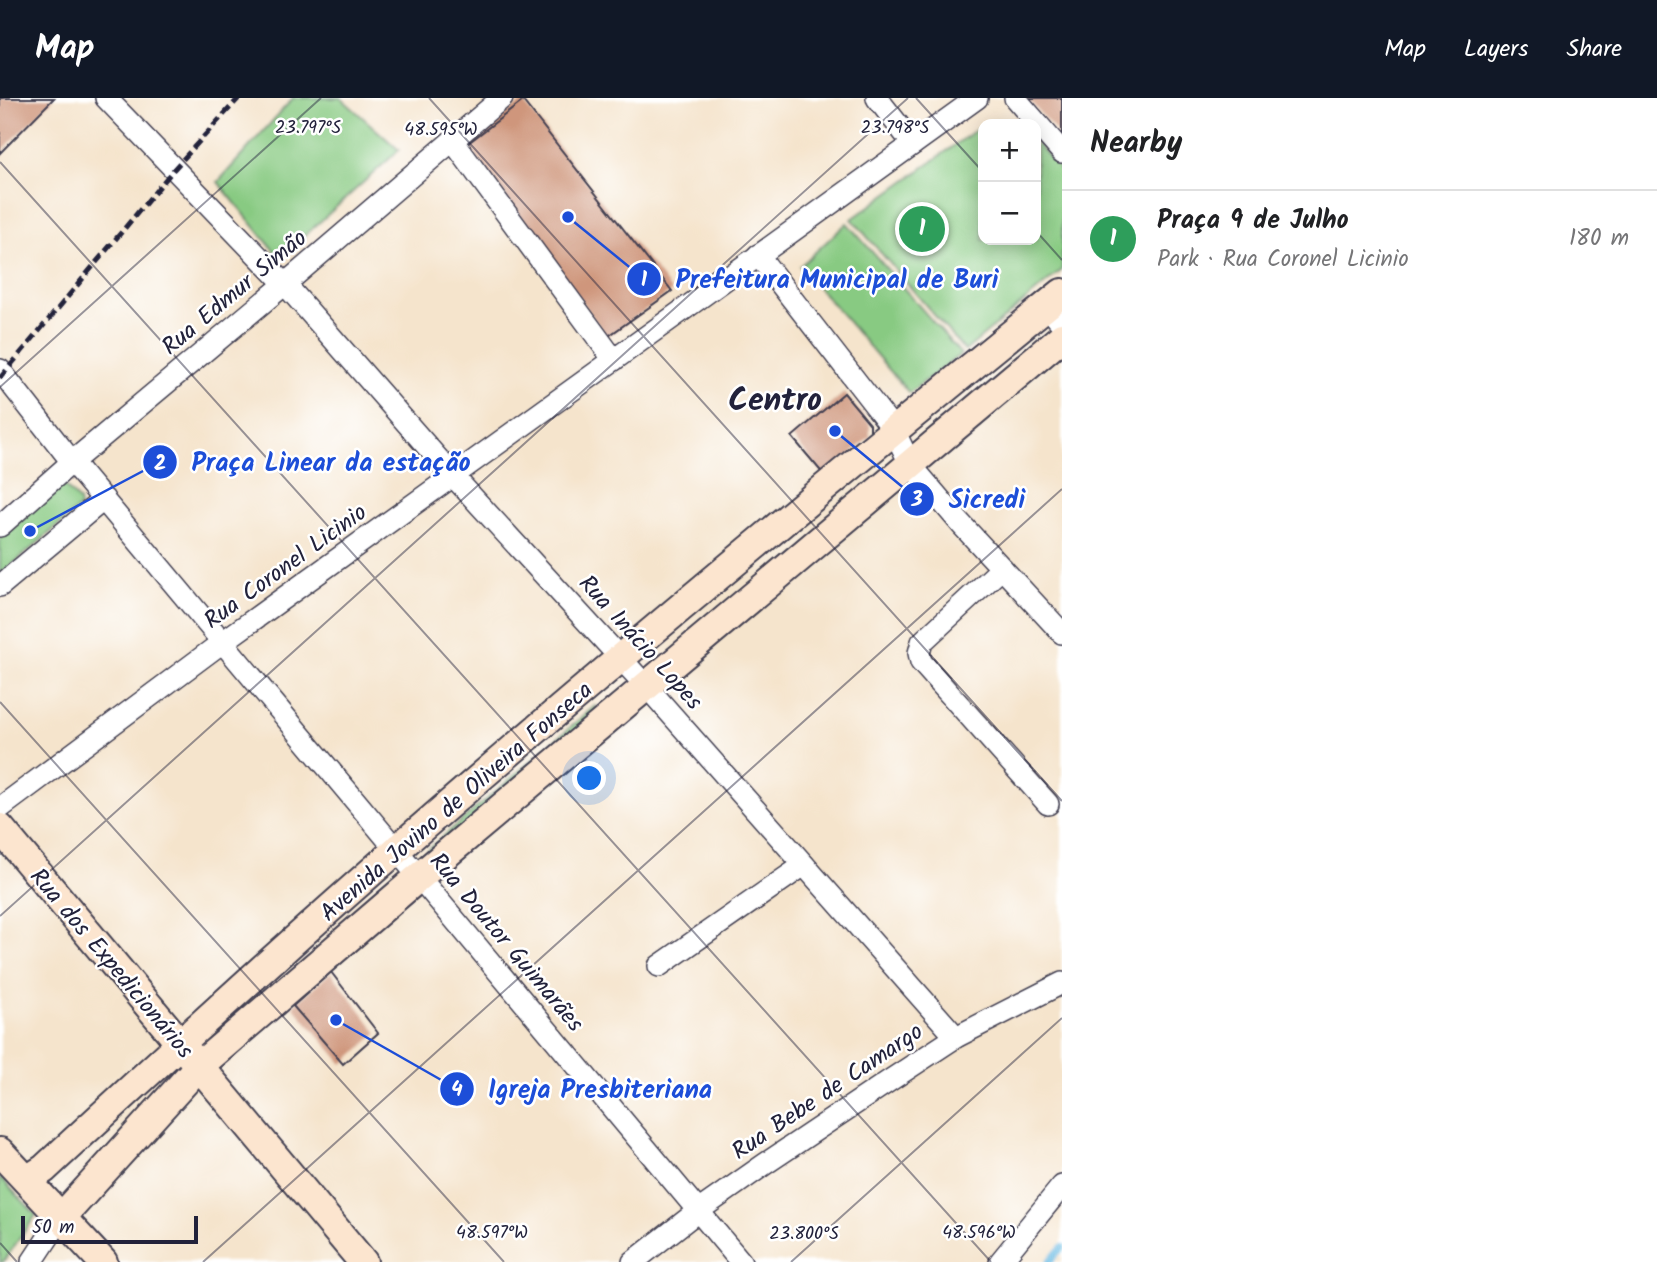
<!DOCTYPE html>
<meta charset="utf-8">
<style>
body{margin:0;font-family:Kalam,sans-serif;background:#f2f2f2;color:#202124}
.controls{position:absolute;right:21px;top:21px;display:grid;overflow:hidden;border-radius:14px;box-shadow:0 4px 18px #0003}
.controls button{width:63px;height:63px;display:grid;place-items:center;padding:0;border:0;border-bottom:2px solid #e0e0e0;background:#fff;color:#202124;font:35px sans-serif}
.scale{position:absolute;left:21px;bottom:18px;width:177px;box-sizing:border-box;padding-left:7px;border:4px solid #22223b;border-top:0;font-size:19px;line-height:24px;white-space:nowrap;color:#22223b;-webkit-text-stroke:5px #fff;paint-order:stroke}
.you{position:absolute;left:590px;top:681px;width:24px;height:24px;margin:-18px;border:5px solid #fff;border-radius:50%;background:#1a73e8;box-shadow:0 0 0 10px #1a73e833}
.badge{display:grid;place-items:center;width:46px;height:46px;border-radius:50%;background:#111827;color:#fff;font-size:23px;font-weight:700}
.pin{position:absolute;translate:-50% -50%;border:4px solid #fff;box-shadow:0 2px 7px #0006}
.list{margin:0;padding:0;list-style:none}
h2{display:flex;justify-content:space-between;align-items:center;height:91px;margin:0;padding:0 28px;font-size:30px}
h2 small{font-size:23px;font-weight:400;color:#757577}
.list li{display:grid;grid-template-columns:46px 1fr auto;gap:21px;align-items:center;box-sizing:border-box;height:98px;padding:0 28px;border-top:2px solid #e0e0e0}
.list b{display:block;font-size:26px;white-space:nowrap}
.list p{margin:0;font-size:23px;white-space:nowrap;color:#757577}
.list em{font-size:23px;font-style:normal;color:#757577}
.map{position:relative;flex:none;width:1062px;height:1164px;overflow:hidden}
header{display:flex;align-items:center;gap:42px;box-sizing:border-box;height:98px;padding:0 35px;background:#111827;color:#fff}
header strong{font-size:33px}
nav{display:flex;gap:38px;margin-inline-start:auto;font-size:24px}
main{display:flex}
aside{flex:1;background:#fff}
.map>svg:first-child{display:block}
.green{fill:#88ca82;stroke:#55765e;stroke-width:2}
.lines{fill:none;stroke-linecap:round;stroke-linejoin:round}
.stream{stroke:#66b9e2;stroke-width:7}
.building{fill:#cf967c}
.street-casing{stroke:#423f51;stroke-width:24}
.secondary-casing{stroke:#423f51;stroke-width:32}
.street{stroke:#fff;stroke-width:21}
.secondary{stroke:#fce5cf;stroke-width:28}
.rail{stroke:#22223b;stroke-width:5;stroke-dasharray:10 5;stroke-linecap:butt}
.ticks{fill:none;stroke:#22223b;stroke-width:2;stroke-opacity:0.45}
.labels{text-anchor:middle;stroke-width:5;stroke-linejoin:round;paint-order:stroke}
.street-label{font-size:24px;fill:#22223b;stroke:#fff}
.district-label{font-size:32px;font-weight:bold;fill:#22223b;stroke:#fff}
.ticks-label{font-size:18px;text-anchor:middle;fill:#22223b;stroke:#fff;stroke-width:5;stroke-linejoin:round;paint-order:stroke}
.leader{fill:none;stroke:#1d4ed8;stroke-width:2.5}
.callout-dot{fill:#1d4ed8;stroke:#fff;stroke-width:2.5}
.mark-label{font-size:21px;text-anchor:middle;font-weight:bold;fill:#fff}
.callout-label{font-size:26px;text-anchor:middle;font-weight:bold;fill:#1d4ed8;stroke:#fff;stroke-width:5;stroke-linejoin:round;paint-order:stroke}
</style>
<header>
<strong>Map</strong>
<nav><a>Map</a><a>Layers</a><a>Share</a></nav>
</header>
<main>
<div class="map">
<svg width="1062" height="1164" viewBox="0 0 1062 1164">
<rect width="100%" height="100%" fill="#fff"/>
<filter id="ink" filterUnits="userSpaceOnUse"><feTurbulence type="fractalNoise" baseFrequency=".0143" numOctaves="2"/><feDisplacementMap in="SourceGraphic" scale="14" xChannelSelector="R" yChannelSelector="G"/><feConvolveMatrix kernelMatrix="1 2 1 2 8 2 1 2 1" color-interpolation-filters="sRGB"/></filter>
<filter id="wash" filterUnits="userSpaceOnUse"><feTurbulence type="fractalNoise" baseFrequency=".00686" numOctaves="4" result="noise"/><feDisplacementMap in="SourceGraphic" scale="28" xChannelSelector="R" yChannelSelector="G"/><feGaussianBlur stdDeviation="1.57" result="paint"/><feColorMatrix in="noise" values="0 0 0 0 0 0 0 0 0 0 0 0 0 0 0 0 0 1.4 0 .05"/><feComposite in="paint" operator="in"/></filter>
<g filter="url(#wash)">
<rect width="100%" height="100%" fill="#f5e4cc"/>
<g class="green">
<polygon points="293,0 341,0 399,52 280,160 218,84"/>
<polygon points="983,27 983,142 1036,142 1036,44 1062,74 1062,172 965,253 852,121"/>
<polygon points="847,125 961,256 909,295 800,168"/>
<polygon points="63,386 79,403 80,409 0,477 0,439"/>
<polygon points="595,608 601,615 433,759 427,752"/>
<polygon points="0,1079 36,1117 3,1164 0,1164"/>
</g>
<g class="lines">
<polyline class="stream" points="1049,1164 1062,1149"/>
</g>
<g id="blocks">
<g class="building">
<polygon points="0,0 54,0 0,55"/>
<polygon points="1027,0 1062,0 1062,41"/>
<polygon points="523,3 672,193 607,239 467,46"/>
<polygon points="844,295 870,326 870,339 825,378 792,339"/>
<polygon points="331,874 378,935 343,966 293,908"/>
</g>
</g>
</g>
<g filter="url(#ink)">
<use href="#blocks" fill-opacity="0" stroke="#423f51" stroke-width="2"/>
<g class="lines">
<defs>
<g id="street">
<polyline points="106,0 285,186 454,379 647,589 956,939"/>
<polyline points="877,0 913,46"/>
<polyline points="1015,0 1062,54"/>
<polyline points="453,43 614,262"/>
<polyline points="758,157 894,332 910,366 961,426 1062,535"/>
<polyline points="1047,208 1062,226"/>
<polyline points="0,272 72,364 741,1164"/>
<polyline points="0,428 72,364 285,186 502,0"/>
<polyline points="1002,470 922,544 919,555 921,564 1048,706"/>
<polyline points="0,488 104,401"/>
<polyline points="0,710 224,543 977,0"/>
<polyline points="659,868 804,767"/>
<polyline points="32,1164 61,1120"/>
<polyline points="633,1164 698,1113 765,1066 889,983 956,939 1062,885"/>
<polyline points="1000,1164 1062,1088"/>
</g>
<g id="secondary">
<polyline points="0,730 363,1164"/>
<polyline points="0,1054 103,1164"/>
<path d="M27,1082L44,1071C160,964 276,857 394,754C613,563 837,378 1062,195"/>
<polyline points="61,1120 198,969 419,779 1062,239"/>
</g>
</defs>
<use href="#street" class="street-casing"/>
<use href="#secondary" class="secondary-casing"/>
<use href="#street" class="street"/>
<use href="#secondary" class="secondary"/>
<polyline class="rail" points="0,280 174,71 239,0"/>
</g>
</g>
<path class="ticks" d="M429,0L1062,703M916,0L983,74M0,64L991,1164M1036,133L1062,162M0,289L321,0M0,604L504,1164M0,818L908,0M0,1145L17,1164M203,1164L1062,391M791,1164L1062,920"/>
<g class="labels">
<g class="street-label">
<text transform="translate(234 194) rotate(-40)" y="8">Rua Edmur Simão</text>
<text transform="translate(285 468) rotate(-36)" y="8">Rua Coronel Licinio</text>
<text transform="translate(641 544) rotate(48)" y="8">Rua Inácio Lopes</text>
<text transform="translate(456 703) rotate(-41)" y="8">Avenida Jovino de Oliveira Fonseca</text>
<text transform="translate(507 844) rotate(50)" y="8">Rua Doutor Guimarães</text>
<text transform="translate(112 865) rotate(50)" y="8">Rua dos Expedicionários</text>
<text transform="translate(827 993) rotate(-34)" y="8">Rua Bebe de Camargo</text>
</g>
<g class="district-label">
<text x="775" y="312">Centro</text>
</g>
</g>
<g class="ticks-label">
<text x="308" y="35">23.797°S</text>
<text x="895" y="35">23.798°S</text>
<text x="441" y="37">48.595°W</text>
<text x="492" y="1140">48.597°W</text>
<text x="979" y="1140">48.596°W</text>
<text x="804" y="1141">23.800°S</text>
</g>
<path class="leader" d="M568 119L644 181M30 433L160 364M835 333L917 401M336 922L457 991"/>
<g class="callout-dot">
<circle cx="568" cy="119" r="7"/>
<circle cx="30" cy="433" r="7"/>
<circle cx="835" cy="333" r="7"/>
<circle cx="336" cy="922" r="7"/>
<circle cx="644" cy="181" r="18"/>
<circle cx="160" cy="364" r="18"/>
<circle cx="917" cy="401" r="18"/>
<circle cx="457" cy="991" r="18"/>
</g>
<g class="mark-label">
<text x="644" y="188">1</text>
<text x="160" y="372">2</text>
<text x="917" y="408">3</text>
<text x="457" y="998">4</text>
</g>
<g class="callout-label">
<text x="837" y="190">Prefeitura Municipal de Buri</text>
<text x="331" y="373">Praça Linear da estação</text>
<text x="987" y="410">Sicredi</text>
<text x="600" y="1000">Igreja Presbiteriana</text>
</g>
</svg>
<div class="controls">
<button>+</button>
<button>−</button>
</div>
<div class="scale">50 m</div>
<div class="you"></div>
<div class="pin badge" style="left:922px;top:131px;background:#2e9e5b">1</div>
</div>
<aside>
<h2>Nearby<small></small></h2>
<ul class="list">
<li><span class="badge" style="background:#2e9e5b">1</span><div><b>Praça 9 de Julho</b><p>Park · Rua Coronel Licinio</p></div><em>180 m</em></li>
</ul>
</aside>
</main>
